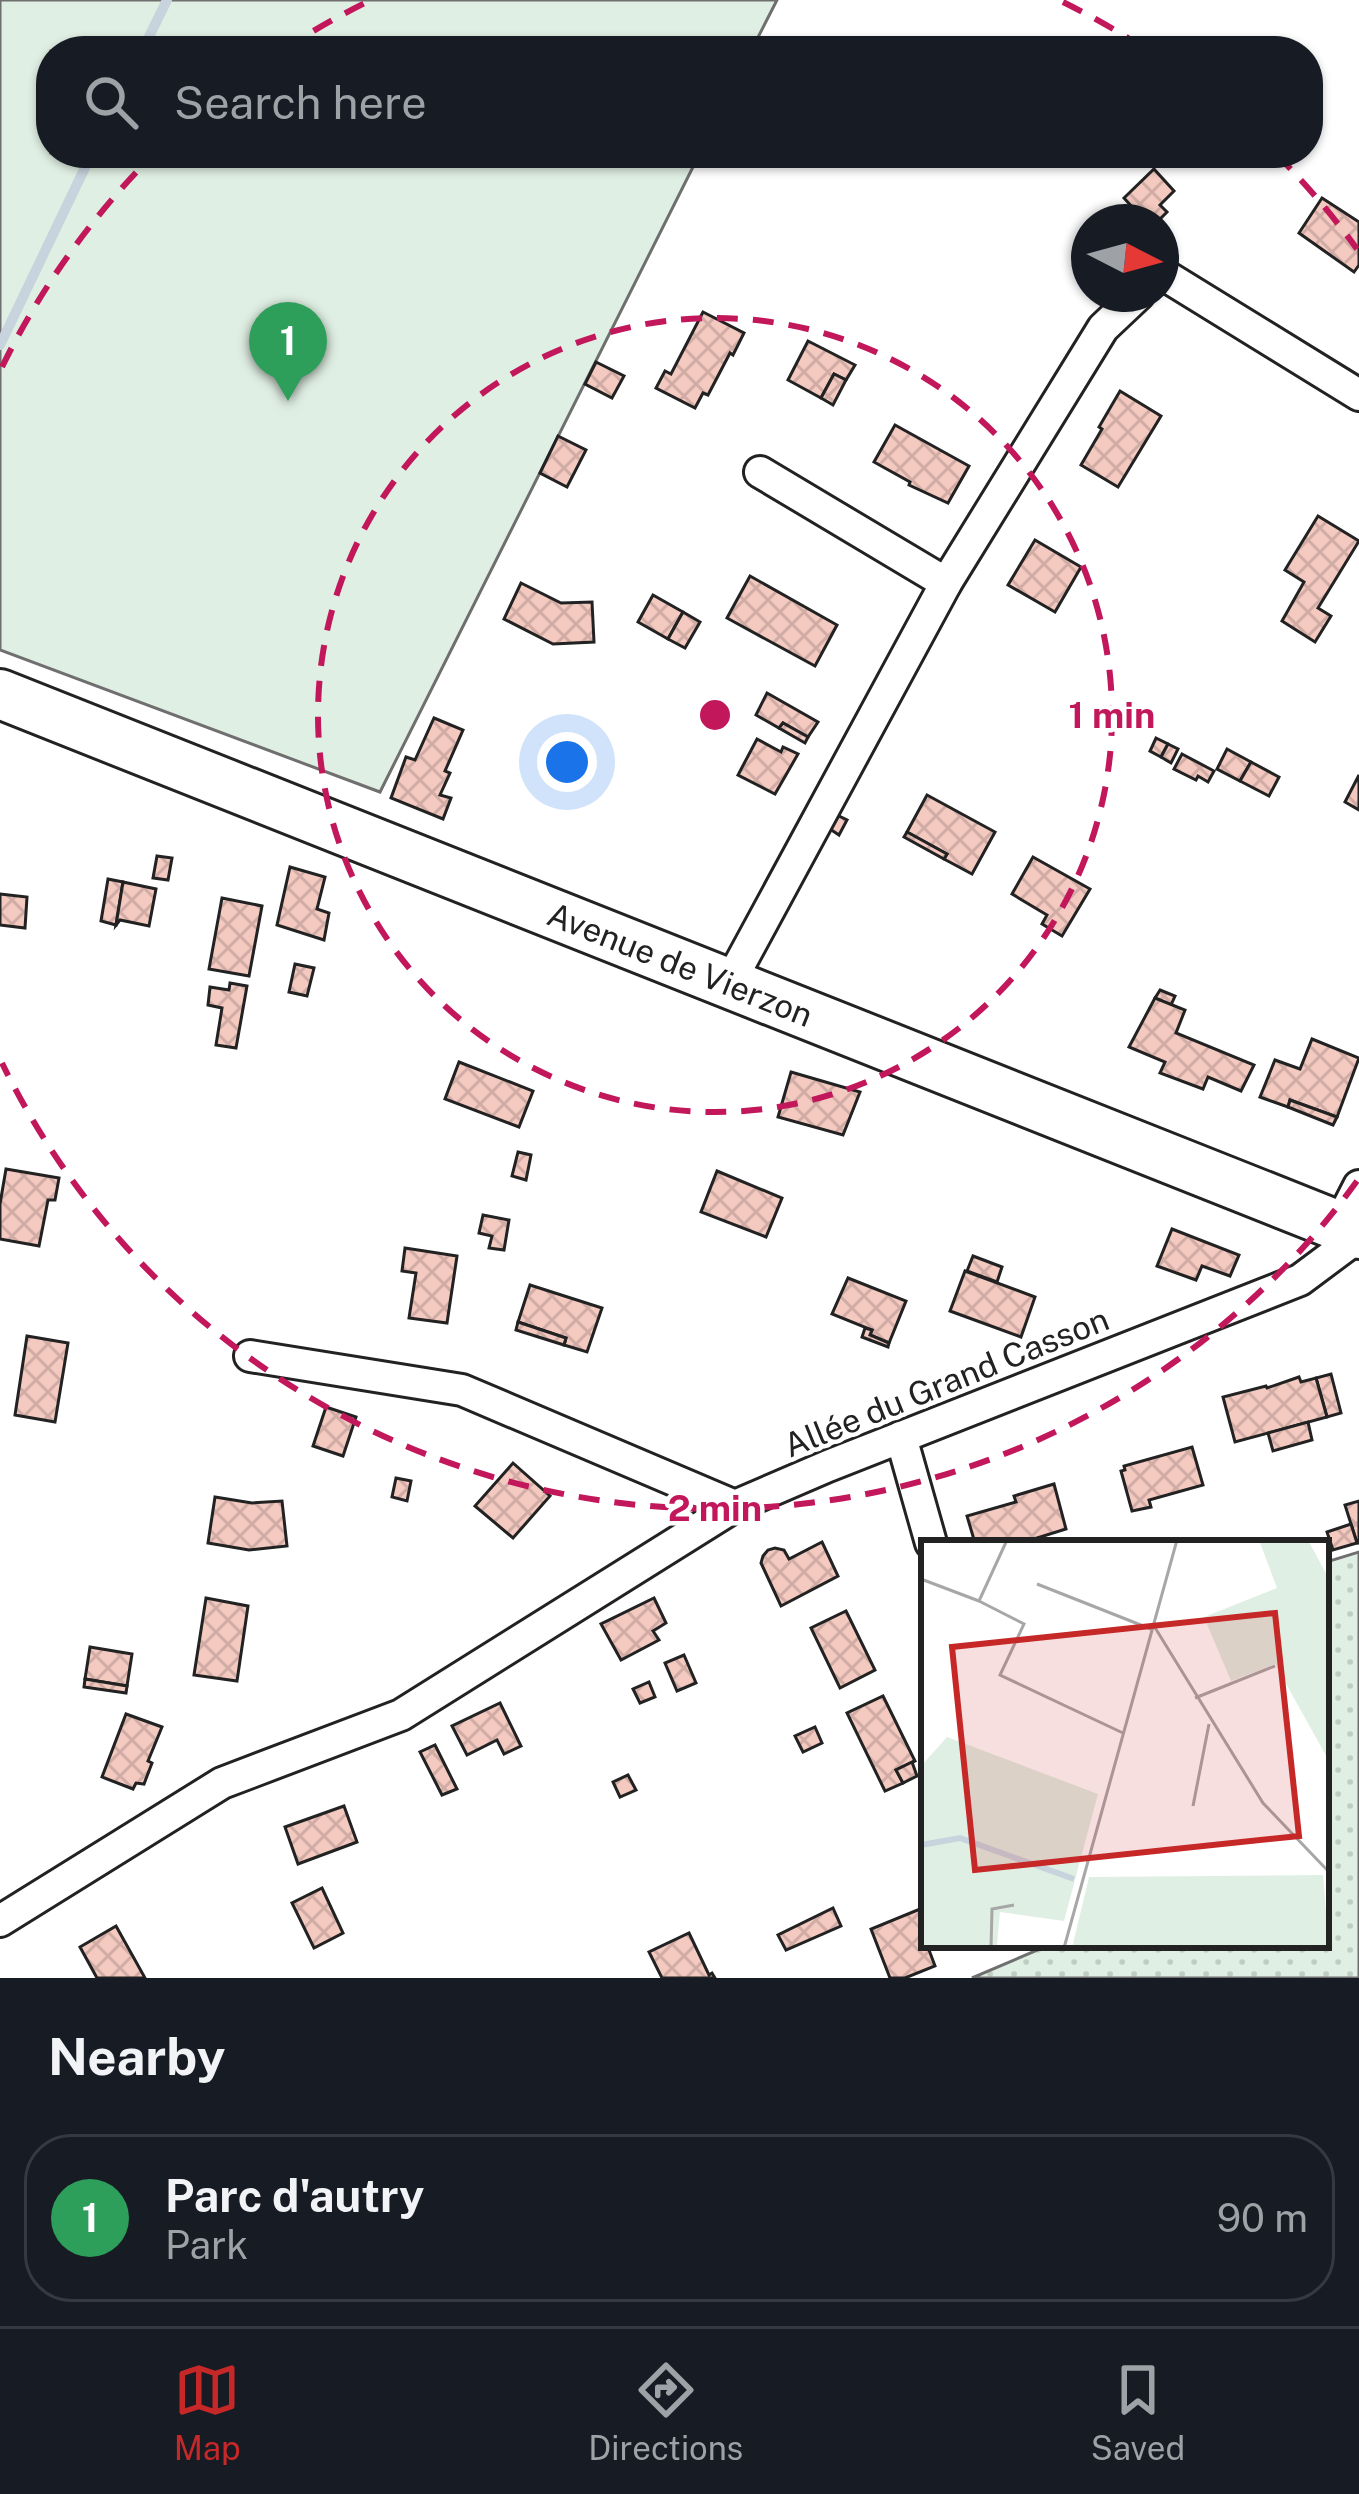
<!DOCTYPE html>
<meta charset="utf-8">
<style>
body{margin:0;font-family:"Public Sans",sans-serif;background:#20242c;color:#f1f3f6}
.compass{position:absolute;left:1071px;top:204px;width:108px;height:108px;border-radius:50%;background:#171b24;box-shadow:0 3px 9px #0004;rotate:96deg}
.you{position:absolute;left:567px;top:762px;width:42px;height:42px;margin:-30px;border:9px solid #fff;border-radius:50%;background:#1a73e8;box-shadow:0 0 0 18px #1a73e833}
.badge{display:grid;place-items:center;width:78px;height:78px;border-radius:50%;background:#c62828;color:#fff;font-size:39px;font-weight:700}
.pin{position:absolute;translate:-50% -99px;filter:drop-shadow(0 3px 6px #0008)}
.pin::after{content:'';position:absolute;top:63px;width:42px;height:36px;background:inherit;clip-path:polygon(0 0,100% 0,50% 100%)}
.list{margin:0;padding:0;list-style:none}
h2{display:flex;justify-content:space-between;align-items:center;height:156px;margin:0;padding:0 48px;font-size:51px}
h2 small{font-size:39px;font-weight:400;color:#9ea1a6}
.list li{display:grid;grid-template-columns:78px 1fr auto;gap:36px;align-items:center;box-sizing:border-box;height:168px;margin:0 24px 24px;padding:0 24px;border:3px solid #363941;border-radius:48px}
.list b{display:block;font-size:45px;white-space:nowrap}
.list p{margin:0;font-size:39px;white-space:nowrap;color:#9ea1a6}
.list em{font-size:39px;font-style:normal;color:#9ea1a6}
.icon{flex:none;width:66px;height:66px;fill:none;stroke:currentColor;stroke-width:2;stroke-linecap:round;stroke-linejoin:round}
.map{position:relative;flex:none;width:1359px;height:1978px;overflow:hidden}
.search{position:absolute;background:#171b24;box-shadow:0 3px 9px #0004;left:36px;right:36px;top:36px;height:132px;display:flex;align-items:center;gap:30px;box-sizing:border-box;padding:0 42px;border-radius:48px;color:#9ea1a6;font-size:45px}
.sheet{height:348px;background:#171b24}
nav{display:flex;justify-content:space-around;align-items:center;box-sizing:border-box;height:168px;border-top:3px solid #363941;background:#171b24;font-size:33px;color:#9ea1a6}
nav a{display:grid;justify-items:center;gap:6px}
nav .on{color:#c62828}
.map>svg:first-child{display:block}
.grass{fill:url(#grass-dots);stroke:#6f6f6f;stroke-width:3}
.green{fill:#e0efe3;stroke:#6f6f6f;stroke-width:3}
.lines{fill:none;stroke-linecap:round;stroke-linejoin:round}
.stream{stroke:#c7d3dd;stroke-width:10}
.building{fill:url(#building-cross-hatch);stroke:#222;stroke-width:3}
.street-casing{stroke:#222;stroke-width:36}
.primary-casing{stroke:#222;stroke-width:54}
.street{stroke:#fff;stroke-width:30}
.primary{stroke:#fff;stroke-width:48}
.ring{fill:none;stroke:#c2185b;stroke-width:6;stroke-dasharray:21 15}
.labels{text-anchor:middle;stroke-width:9;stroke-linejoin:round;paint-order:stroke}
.street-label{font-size:33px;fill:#222;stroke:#fff}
.inset-river{fill:none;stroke:#c7d3dd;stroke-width:6}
.inset-road{fill:none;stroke:#a7a7a7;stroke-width:3}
.view{fill:#c62828;fill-opacity:0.15;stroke:#c62828;stroke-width:6}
.inset-edge{fill:none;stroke:#222;stroke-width:6}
.centre{fill:#c2185b;stroke:#fff;stroke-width:6}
.ring-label{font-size:36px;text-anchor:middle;font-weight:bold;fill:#c2185b;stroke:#fff;stroke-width:9;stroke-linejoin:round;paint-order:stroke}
</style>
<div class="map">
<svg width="1359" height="1978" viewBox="0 0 1359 1978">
<defs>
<pattern id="grass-dots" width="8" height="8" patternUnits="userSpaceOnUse" patternTransform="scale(3)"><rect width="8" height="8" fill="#e0efe3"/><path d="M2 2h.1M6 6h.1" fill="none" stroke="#c0cdc2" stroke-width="1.8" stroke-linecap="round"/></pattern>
<pattern id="building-cross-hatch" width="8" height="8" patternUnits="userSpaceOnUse" patternTransform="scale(3)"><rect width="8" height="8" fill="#f3c9c0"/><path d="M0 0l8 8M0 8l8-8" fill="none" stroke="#d0aca5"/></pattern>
</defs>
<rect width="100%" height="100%" fill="#fff"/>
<polygon class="grass" points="1359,1552 1359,1978 972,1978 1049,1945 1326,1945 1326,1562"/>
<polygon class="green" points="0,0 777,0 751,51 51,51 51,153 700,153 380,792 0,650"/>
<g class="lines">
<g class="stream">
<polyline points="142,51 167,0"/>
<polyline points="0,345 92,153"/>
</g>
</g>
<g class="building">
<polygon points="1154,169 1174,191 1160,205 1167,212 1157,222 1120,222 1133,208 1124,198"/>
<polygon points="1322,198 1359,222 1359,265 1354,272 1299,233"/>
<polygon points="703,312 744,333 733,355 730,353 708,395 703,393 695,408 656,388 665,371 671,374"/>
<polygon points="808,341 855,365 846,380 834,374 821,398 788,380"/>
<polygon points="596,362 624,376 612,398 585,384"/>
<polygon points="834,374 846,380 833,405 821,398"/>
<polygon points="1120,391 1161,416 1118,487 1081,465 1102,429 1099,427"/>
<polygon points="895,425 969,466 948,503 909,485 910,482 874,462"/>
<polygon points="558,436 586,450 567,487 540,473"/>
<polygon points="1318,516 1359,541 1318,608 1331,616 1315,642 1282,621 1304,582 1285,570"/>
<polygon points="1035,540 1081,567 1055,612 1008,585"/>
<polygon points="750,576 837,625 815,666 727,618"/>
<polygon points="521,583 561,603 592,602 594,642 553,644 504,619"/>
<polygon points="653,595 683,612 668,639 638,622"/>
<polygon points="683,612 700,622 685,648 668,639"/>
<polygon points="767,693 818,722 808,737 783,723 779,728 756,715"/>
<polygon points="434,718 463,730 445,771 450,773 440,795 451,798 443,819 391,798 406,757 415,760"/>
<polygon points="783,723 808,737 805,743 779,728"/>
<polygon points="1156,738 1168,744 1161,757 1150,751"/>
<polygon points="757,739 781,752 783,747 798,754 775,794 738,775"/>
<polygon points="1168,744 1178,749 1171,763 1161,757"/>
<polygon points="1227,749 1251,762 1240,781 1217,769"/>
<polygon points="1182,754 1214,771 1208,782 1198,776 1196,780 1174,769"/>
<polygon points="1251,762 1279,777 1269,796 1240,781"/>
<polygon points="1359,775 1359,810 1345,802"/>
<polygon points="927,795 995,832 972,874 944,859 947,854 907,832"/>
<polygon points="837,815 847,820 839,835 830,829"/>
<polygon points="907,832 947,854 944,859 904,837"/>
<polygon points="157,856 172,858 168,880 153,878"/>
<polygon points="1033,857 1090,889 1062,936 1042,924 1047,915 1012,894"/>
<polygon points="290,867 325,877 317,909 329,913 324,940 277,925"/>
<polygon points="108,879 123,882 116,925 101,921"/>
<polygon points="123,882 156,889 149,926 120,920 116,925"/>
<polygon points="0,894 27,897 25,928 0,925"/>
<polygon points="222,898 262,906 249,976 209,969"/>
<polygon points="295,964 314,968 307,996 289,992"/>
<polygon points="230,983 247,986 236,1048 216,1045 222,1008 208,1005 210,987 229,990"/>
<polygon points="1160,990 1175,996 1171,1005 1155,998"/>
<polygon points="1155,998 1185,1010 1176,1033 1254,1065 1241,1091 1208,1077 1203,1089 1160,1073 1165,1062 1129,1047"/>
<polygon points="1312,1039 1359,1058 1337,1117 1290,1100 1288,1107 1260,1097 1275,1060 1300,1069"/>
<polygon points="459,1062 533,1091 519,1127 445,1099"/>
<polygon points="791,1072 860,1092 843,1135 778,1117"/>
<polygon points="1290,1100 1337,1117 1333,1125 1288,1107"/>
<polygon points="518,1152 531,1155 526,1180 512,1176"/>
<polygon points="6,1169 59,1178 55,1200 48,1200 39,1246 0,1239 0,1204"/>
<polygon points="717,1171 782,1198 766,1237 701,1212"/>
<polygon points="483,1215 509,1220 504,1250 489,1248 492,1236 479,1233"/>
<polygon points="1172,1229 1239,1255 1230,1276 1202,1266 1196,1280 1157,1266"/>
<polygon points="405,1248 457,1256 447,1323 409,1318 416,1273 402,1271"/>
<polygon points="973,1256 1002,1267 997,1282 967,1271"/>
<polygon points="965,1271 1035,1297 1021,1337 950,1311"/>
<polygon points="848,1278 906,1301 889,1343 870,1335 872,1330 832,1314"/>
<polygon points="530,1285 602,1308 587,1352 564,1345 566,1338 518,1322"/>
<polygon points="518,1322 566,1338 564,1345 516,1330"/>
<polygon points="865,1328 872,1330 870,1335 889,1343 888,1347 862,1337"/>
<polygon points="27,1336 68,1343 55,1422 15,1415"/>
<polygon points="1331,1374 1341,1413 1327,1417 1316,1378"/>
<polygon points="1299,1377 1301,1382 1316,1378 1327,1417 1235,1442 1223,1397 1266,1386 1267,1388"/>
<polygon points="326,1407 356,1417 343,1456 313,1446"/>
<polygon points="1308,1422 1312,1440 1273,1451 1268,1433"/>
<polygon points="1192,1447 1203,1485 1149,1500 1151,1507 1132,1511 1121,1471 1125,1470 1124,1466"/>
<polygon points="513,1463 550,1496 513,1538 475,1506"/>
<polygon points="396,1478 411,1481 407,1501 392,1497"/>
<polygon points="1054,1484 1066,1529 1021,1543 975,1543 967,1516 1016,1502 1014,1496"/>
<polygon points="215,1497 252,1503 282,1501 287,1546 249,1550 208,1543"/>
<polygon points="1359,1501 1359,1543 1357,1543 1345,1505"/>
<polygon points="1351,1524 1357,1543 1333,1550 1327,1532"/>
<polygon points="822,1542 838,1576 781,1606 761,1563 763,1556 768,1550 775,1548 784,1550 789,1559"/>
<polygon points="206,1598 248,1606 237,1681 194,1675"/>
<polygon points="654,1598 666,1623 653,1631 659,1640 621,1660 601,1624"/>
<polygon points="846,1611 875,1670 840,1688 811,1628"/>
<polygon points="90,1647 132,1654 127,1686 85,1679"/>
<polygon points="684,1655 696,1683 677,1691 665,1663"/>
<polygon points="85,1679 127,1686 126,1693 84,1687"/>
<polygon points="649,1682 655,1697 640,1703 633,1689"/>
<polygon points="883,1696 915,1761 896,1770 903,1783 885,1791 847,1713"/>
<polygon points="500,1703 521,1746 504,1754 497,1740 467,1755 452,1726"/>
<polygon points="126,1714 162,1727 148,1761 152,1763 144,1784 136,1783 133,1789 102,1777"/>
<polygon points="815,1727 822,1743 803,1752 795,1736"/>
<polygon points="435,1745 457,1789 442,1795 420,1752"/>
<polygon points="912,1762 917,1776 903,1783 896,1770"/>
<polygon points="628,1775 636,1790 620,1797 613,1782"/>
<polygon points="344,1806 357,1842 298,1864 285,1827"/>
<polygon points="322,1888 343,1933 314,1948 292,1903"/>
<polygon points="833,1908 841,1926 786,1950 778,1935"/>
<polygon points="920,1909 924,1920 924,1945 934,1945 935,1948 929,1950 935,1966 905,1978 890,1978 871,1929"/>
<polygon points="116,1926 145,1978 97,1978 80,1947"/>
<polygon points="689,1933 709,1975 712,1973 715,1978 662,1978 649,1952"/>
</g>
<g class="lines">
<defs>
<g id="street">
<polyline points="1161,273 1359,395"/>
<polyline points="760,472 946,583"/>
<polyline points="730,982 946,583 1103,328 1139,294"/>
<polyline points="1339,1225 1359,1186"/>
<polyline points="250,1356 462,1390 735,1506"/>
<polyline points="901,1437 931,1543"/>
<polyline points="0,1921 222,1783 401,1715 735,1506 828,1466 1300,1280 1359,1236"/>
</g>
<g id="primary">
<path id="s1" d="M0,694L1359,1234"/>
</g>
</defs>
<use href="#street" class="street-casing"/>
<use href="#primary" class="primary-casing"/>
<use href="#street" class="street"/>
<use href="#primary" class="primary"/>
</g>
<g class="ring">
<circle cx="715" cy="715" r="397"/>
<path d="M1357 1181A793 793 0 0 1 2 1063M2 367A793 793 0 0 1 154 154M283 50A793 793 0 0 1 367 2M1063 2A793 793 0 0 1 1147 50M1276 154A793 793 0 0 1 1357 249"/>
</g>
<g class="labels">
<g class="street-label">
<text dy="12" stroke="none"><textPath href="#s1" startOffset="732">Avenue de Vierzon</textPath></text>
<text transform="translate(946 1382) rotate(-22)" y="12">Allée du Grand Casson</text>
</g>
</g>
<g transform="translate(921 1540)">
<rect width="408" height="408" fill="#fff"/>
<path d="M338,0H387L408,39V221L354,124L310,141L283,77L356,48Z" fill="#e0efe3"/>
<path d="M402,335L408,408H151L168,337Z" fill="#e0efe3"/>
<path d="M26,197L177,254L143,381L79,372L76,406L0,405V226Z" fill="#e0efe3"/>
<path class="inset-river" d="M0,305L39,298L153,339"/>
<path class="inset-road" d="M0,39L58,61L86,0M116,44L230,89M58,61L103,84L79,135L202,193M233,86L342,263L408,332M274,158L354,126M272,266L288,184M70,408L71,369L93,365M143,408L256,0"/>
<path class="view" d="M354,73L378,296L54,330L31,107Z"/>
<rect width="408" height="408" class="inset-edge"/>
</g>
<circle cx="715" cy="715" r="18" class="centre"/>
<g class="ring-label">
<text x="1112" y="728">1 min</text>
<text x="715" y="1521">2 min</text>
</g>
</svg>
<svg class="compass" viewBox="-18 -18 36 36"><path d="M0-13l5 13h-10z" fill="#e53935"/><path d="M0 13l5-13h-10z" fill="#9ea1a6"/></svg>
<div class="you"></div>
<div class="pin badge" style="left:288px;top:401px;background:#2e9e5b">1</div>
<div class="search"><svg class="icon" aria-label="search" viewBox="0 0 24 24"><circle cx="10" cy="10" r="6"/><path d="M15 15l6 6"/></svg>Search here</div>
</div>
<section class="sheet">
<h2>Nearby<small></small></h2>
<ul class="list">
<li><span class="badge" style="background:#2e9e5b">1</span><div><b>Parc d'autry</b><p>Park</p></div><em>90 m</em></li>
</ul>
</section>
<nav>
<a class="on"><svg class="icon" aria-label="map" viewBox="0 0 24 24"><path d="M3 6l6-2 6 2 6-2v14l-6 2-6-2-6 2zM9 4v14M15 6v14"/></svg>Map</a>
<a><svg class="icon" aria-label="directions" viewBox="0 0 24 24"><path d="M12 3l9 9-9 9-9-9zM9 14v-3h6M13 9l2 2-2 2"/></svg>Directions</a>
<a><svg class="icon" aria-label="saved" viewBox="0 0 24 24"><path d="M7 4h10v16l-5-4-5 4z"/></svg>Saved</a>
</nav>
